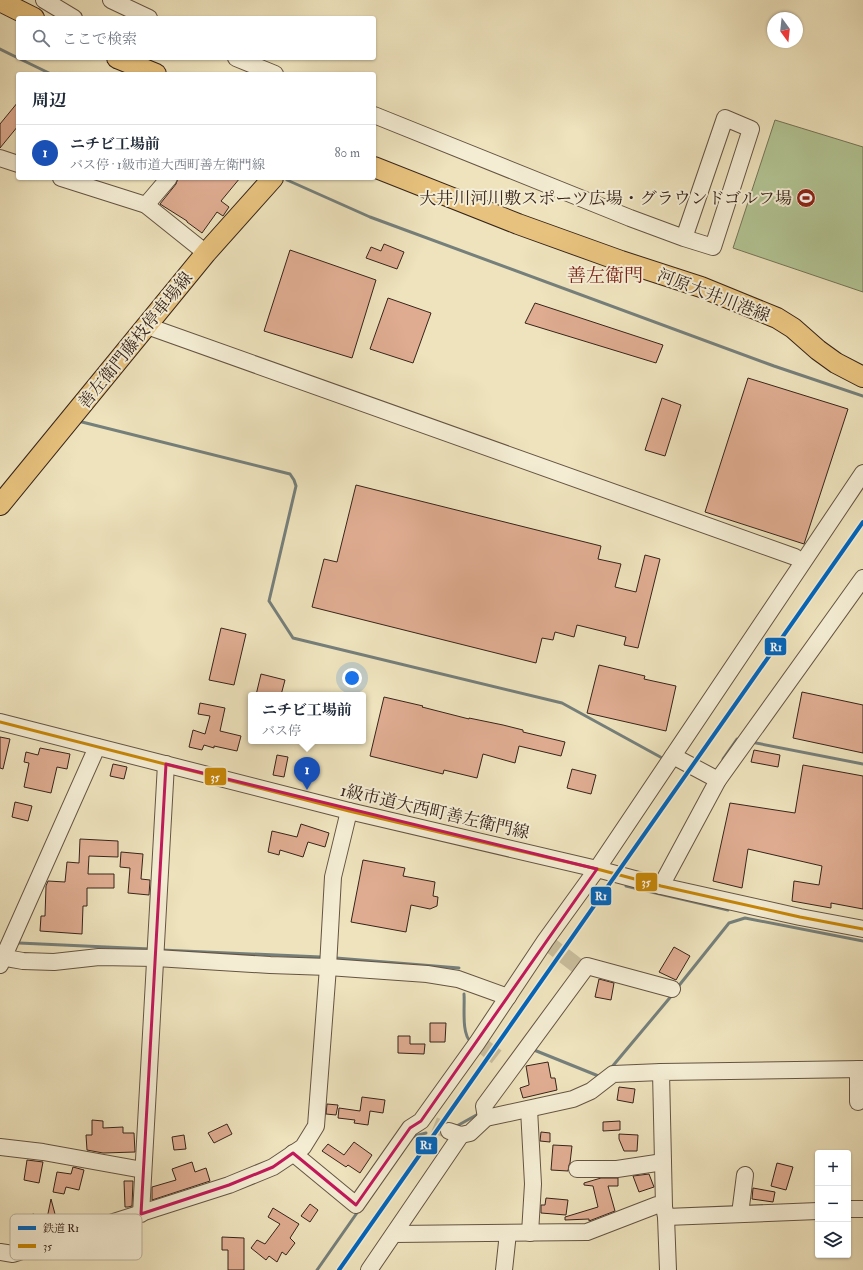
<!DOCTYPE html>
<html lang="ja">
<meta charset="utf-8">
<style>
body{margin:0;font-family:"IM FELL Double Pica","Noto Serif JP",serif;background:#f6f6f7;color:#1f2937}
.controls{position:absolute;right:12px;bottom:12px;display:grid;overflow:hidden;border-radius:4px;box-shadow:0 1px 3px #0004}
.controls button{width:36px;height:36px;display:grid;place-items:center;padding:0;border:0;border-bottom:1px solid #e0e1e3;background:#fff;color:#1f2937;font:20px sans-serif}
.compass{position:absolute;left:767px;top:12px;width:36px;height:36px;border-radius:50%;background:#fff;box-shadow:0 1px 3px #0004;rotate:165deg}
.you{position:absolute;left:352px;top:678px;width:14px;height:14px;margin:-10px;border:3px solid #fff;border-radius:50%;background:#1a73e8;box-shadow:0 0 0 6px #1a73e833}
.badge{display:grid;place-items:center;width:26px;height:26px;border-radius:50%;background:#0b8043;color:#fff;font-size:13px;font-weight:700}
.pin{position:absolute;translate:-50% -33px;filter:drop-shadow(0 1px 2px #0008)}
.pin::after{content:'';position:absolute;top:21px;width:14px;height:12px;background:inherit;clip-path:polygon(0 0,100% 0,50% 100%)}
.popup{position:absolute;left:248px;top:692px;width:118px;height:52px;box-sizing:border-box;display:grid;place-content:center;border-radius:4px;background:#fff;filter:drop-shadow(0 1px 3px #0005);font-size:13px;white-space:nowrap;color:#747a83}
.popup b{font-size:15px;color:#1f2937}
.popup::after{content:'';position:absolute;left:50%;top:100%;margin-left:-8px;border:8px solid transparent;border-top-color:#fff}
.list{margin:0;padding:0;list-style:none}
h2{display:flex;justify-content:space-between;align-items:center;height:52px;margin:0;padding:0 16px;font-size:17px}
h2 small{font-size:13px;font-weight:400;color:#747a83}
.list li{display:grid;grid-template-columns:26px 1fr auto;gap:12px;align-items:center;box-sizing:border-box;height:56px;padding:0 16px;border-top:1px solid #e0e1e3}
.list b{display:block;font-size:15px;white-space:nowrap}
.list p{margin:0;font-size:13px;white-space:nowrap;color:#747a83}
.list em{font-size:13px;font-style:normal;color:#747a83}
.icon{flex:none;width:22px;height:22px;fill:none;stroke:currentColor;stroke-width:2;stroke-linecap:round;stroke-linejoin:round}
.map{position:relative;flex:none;width:863px;height:1270px;overflow:hidden}
.search{position:absolute;background:#fff;box-shadow:0 1px 3px #0004;left:16px;top:16px;width:360px;height:44px;display:flex;align-items:center;gap:10px;box-sizing:border-box;padding:0 14px;border-radius:4px;color:#747a83;font-size:15px}
.panel{position:absolute;background:#fff;box-shadow:0 1px 3px #0004;left:16px;top:72px;width:360px;height:108px;border-radius:4px}
.map>svg:first-child{display:block}
.green{fill:#b3c595;stroke:#757458}
.lines{fill:none;stroke-linecap:round;stroke-linejoin:round}
.stream{stroke:#757f7b;stroke-width:3}
.building{fill:#dfac91;stroke:#37241a}
.minor-tunnel{stroke:#c9bd9c;stroke-width:16;stroke-dasharray:16 8;stroke-linecap:butt}
.minor-casing{stroke:#655443;stroke-width:18}
.major-casing{stroke:#37241a;stroke-width:22}
.minor{stroke:#f4edd4;stroke-width:16}
.major{stroke:#e7c27e;stroke-width:20}
.bus-1-casing{stroke:#f4edd4;stroke-width:6}
.bus-1{stroke:#c78606;stroke-width:3}
.rail-1-casing{stroke:#f4edd4;stroke-width:7}
.rail-1{stroke:#0065bd;stroke-width:4}
.marked{fill:none;stroke:#c2185b;stroke-width:3;stroke-linejoin:round}
.labels{text-anchor:middle;stroke-width:4;stroke-linejoin:round;paint-order:stroke}
.poi-label{font-size:17px;fill:#37241a;stroke:#f4edd4;text-anchor:end}
.street-label{font-size:17px;fill:#37241a;stroke:#f4edd4}
.quarter-label{font-size:19px;fill:#7a1f14;stroke:#f4edd4}
.key{fill:#f4edd4;stroke:#bbb19c;stroke-width:1}
.key-label{font-size:11px;fill:#37241a}
.line-badge{stroke:#f4edd4;stroke-width:1.5}
.badge-label{font-size:11px;text-anchor:middle;font-weight:bold;fill:#fff}
</style>
<div class="map">
<svg width="863" height="1270" viewBox="0 0 863 1270">
<rect width="100%" height="100%" fill="#eee3bd"/>
<filter id="stains"><feTurbulence type="fractalNoise" baseFrequency=".005" numOctaves="4"/><feColorMatrix values="0 0 0 0 .2 0 0 0 0 .09 0 0 0 0 .02 0 0 0 .5 -.17"/></filter>
<radialGradient id="worn" r=".72"><stop offset=".6" stop-color="#630" stop-opacity="0"/><stop offset="1" stop-color="#630" stop-opacity=".3"/></radialGradient>
<polygon class="green" points="775,120 863,147 863,292 733,248"/>
<g class="lines">
<g class="stream">
<polyline points="0,49 18,58"/>
<polyline points="18,58 51,74"/>
<polyline points="287,180 370,217 774,366 863,396"/>
<polyline points="78,421 290,474 294,480 296,486 269,601 293,638 562,703 664,759"/>
<polyline points="751,742 863,764"/>
<polyline points="723,759 737,739 739,740"/>
<polyline points="626,886 728,910"/>
<polyline points="19,943 150,949"/>
<polyline points="161,950 321,957"/>
<polyline points="336,958 459,968"/>
<polyline points="677,988 729,923 745,918 863,941"/>
<path d="M464,994C465,1006 461,1034 471,1042"/>
<polyline points="533,1051 534,1050 601,1077"/>
<polyline points="611,1068 673,994"/>
<polyline points="455,1127 480,1113"/>
<polyline points="411,1137 426,1133"/>
<polyline points="317,1270 359,1210"/>
</g>
</g>
<g class="building">
<polygon points="18,102 18,126 0,148 0,124"/>
<polygon points="178,178 240,178 221,201 229,207 223,216 217,212 202,233 187,222 187,221 160,204 176,184"/>
<polygon points="384,244 404,252 397,269 366,258 371,247 381,251"/>
<polygon points="290,250 376,280 352,358 264,331"/>
<polygon points="388,298 431,313 413,363 370,349"/>
<polygon points="535,303 663,345 656,363 525,323"/>
<polygon points="748,378 848,409 804,544 705,512"/>
<polygon points="662,398 681,405 665,456 645,450"/>
<polygon points="356,485 601,546 598,559 621,564 615,587 636,592 645,555 660,559 638,648 624,645 626,637 577,625 574,637 555,632 553,640 542,638 536,663 312,607 324,559 337,562"/>
<polygon points="221,628 246,634 234,685 209,680"/>
<polygon points="599,665 645,676 644,679 676,686 666,731 587,713"/>
<polygon points="261,674 285,680 281,695 256,695"/>
<polygon points="802,692 863,705 863,753 793,738"/>
<polygon points="384,697 423,706 422,707 469,719 469,718 503,725 523,730 523,732 565,742 561,756 519,746 515,763 483,754 477,778 444,770 443,774 370,756"/>
<polygon points="200,703 225,708 220,731 241,736 237,751 214,746 214,748 204,745 202,750 189,747 193,730 205,734 210,716 198,714"/>
<polygon points="0,737 10,739 3,769 0,768"/>
<polygon points="40,748 70,754 67,769 57,767 51,793 24,787 29,763 24,762 26,752 38,755"/>
<polygon points="754,750 780,755 778,767 751,762"/>
<polygon points="277,755 288,757 284,777 273,775"/>
<polygon points="113,764 127,767 124,779 110,776"/>
<polygon points="803,765 863,776 863,909 831,903 831,908 792,901 794,881 819,885 822,866 748,849 742,888 713,881 730,803 795,813"/>
<polygon points="572,769 596,775 591,794 567,788"/>
<polygon points="15,802 32,806 28,821 12,817"/>
<polygon points="301,824 329,833 325,847 308,842 303,857 280,850 279,855 268,852 272,831 297,837"/>
<polygon points="80,839 118,841 118,857 89,856 88,874 114,874 114,888 87,888 87,906 83,906 82,934 40,931 41,916 45,916 46,886 48,881 65,882 67,862 79,863"/>
<polygon points="121,852 143,854 141,879 150,880 149,895 128,893 130,868 120,867"/>
<polygon points="363,860 405,868 403,876 435,882 433,896 438,897 437,906 430,909 411,905 406,932 351,922"/>
<polygon points="674,947 690,956 676,980 659,972"/>
<polygon points="599,979 614,983 611,1000 595,997"/>
<polygon points="430,1023 446,1023 445,1042 430,1042"/>
<polygon points="398,1036 410,1036 410,1044 425,1044 424,1054 398,1053"/>
<polygon points="548,1062 551,1078 555,1078 557,1090 523,1098 520,1088 529,1085 529,1084 526,1066"/>
<polygon points="619,1087 635,1089 633,1103 617,1100"/>
<polygon points="362,1097 385,1100 383,1113 370,1111 368,1125 354,1123 355,1120 338,1118 339,1108 360,1111"/>
<polygon points="327,1104 338,1105 336,1115 326,1114"/>
<polygon points="92,1120 103,1121 103,1128 123,1127 123,1133 134,1133 135,1152 103,1153 87,1150 86,1135 92,1135"/>
<polygon points="620,1121 620,1130 603,1131 603,1122"/>
<polygon points="227,1124 232,1134 214,1143 208,1133"/>
<polygon points="541,1132 550,1133 550,1142 540,1141"/>
<polygon points="619,1134 638,1135 637,1151 624,1151 619,1139"/>
<polygon points="184,1135 186,1149 174,1150 172,1137"/>
<polygon points="354,1142 372,1155 360,1173 348,1165 346,1167 322,1151 328,1144 344,1155"/>
<polygon points="553,1145 572,1146 570,1163 569,1165 568,1171 551,1170"/>
<polygon points="27,1160 43,1162 39,1183 24,1180"/>
<polygon points="192,1162 195,1172 206,1168 210,1181 152,1200 152,1187 176,1180 172,1169"/>
<polygon points="777,1163 793,1167 786,1190 771,1186"/>
<polygon points="73,1167 84,1170 79,1190 66,1187 64,1194 53,1192 57,1172 71,1174"/>
<polygon points="649,1174 654,1187 639,1192 633,1176"/>
<polygon points="601,1178 618,1178 618,1186 608,1186 615,1211 589,1221 589,1219 565,1220 565,1217 598,1207 593,1186 584,1185 584,1183"/>
<polygon points="124,1181 133,1181 132,1206 128,1207 125,1207"/>
<polygon points="753,1188 775,1192 773,1202 752,1199"/>
<polygon points="546,1198 568,1200 566,1215 541,1213 541,1205 545,1205"/>
<polygon points="51,1199 59,1229 22,1241 17,1218 34,1214 32,1225 45,1228"/>
<polygon points="310,1204 318,1210 310,1222 301,1216"/>
<polygon points="273,1208 299,1224 290,1238 295,1243 286,1255 282,1252 277,1262 269,1256 266,1260 251,1248 257,1240 265,1244 280,1224 268,1217"/>
<polygon points="222,1237 244,1238 244,1270 228,1270 228,1250 222,1250"/>
</g>
<g class="lines">
<g class="minor-tunnel">
<polyline points="545,941 584,971"/>
<polyline points="484,1047 502,1061"/>
<polyline points="434,1125 449,1131"/>
</g>
<defs>
<g id="minor">
<polyline points="44,0 74,18"/>
<polyline points="111,0 149,18"/>
<polyline points="236,58 275,74"/>
<polyline points="374,115 630,218 684,238 713,247 751,129 725,118 684,238"/>
<polyline points="0,158 18,164"/>
<polyline points="61,178 146,205 206,253"/>
<polyline points="146,205 169,178"/>
<polyline points="147,326 795,557"/>
<polyline points="0,722 349,811 597,869 661,886 800,917 863,929"/>
<polyline points="673,756 718,780"/>
<polyline points="661,886 718,780 863,578"/>
<polyline points="0,957 23,961 54,962 99,957 156,958 270,965 328,967 427,974 458,979 508,997"/>
<polyline points="0,965 97,747"/>
<polyline points="858,1102 858,1069"/>
<polyline points="529,1109 533,1184 530,1233"/>
<polyline points="486,1118 484,1106 587,966 672,989"/>
<polyline points="449,1131 461,1135 470,1133 486,1118 573,1099 591,1091 613,1074 661,1072"/>
<polyline points="0,1147 43,1152 143,1170"/>
<polyline points="293,1153 356,1205 410,1128 421,1121 477,1043 545,941 597,869 863,473"/>
<polyline points="577,1169 617,1169 663,1162"/>
<polyline points="848,1209 863,1209"/>
<polyline points="141,1214 166,764"/>
<polyline points="740,1214 745,1175"/>
<polyline points="666,1217 818,1211"/>
<polyline points="394,1234 587,1232 657,1205 664,1207"/>
<polyline points="0,1252 13,1254 229,1185 273,1167 303,1147 316,1126 328,967 333,877 349,811"/>
<polyline points="369,1270 461,1135"/>
<polyline points="504,1270 508,1233"/>
<polyline points="668,1270 666,1217 664,1207 661,1072 863,1069"/>
</g>
<g id="major">
<polyline points="0,1 34,18"/>
<polyline points="117,58 156,74"/>
<polyline points="374,167 518,224 621,261 701,287 777,318 793,328 818,350 836,363 863,377"/>
<polyline points="0,505 206,253 273,178"/>
</g>
</defs>
<use href="#minor" class="minor-casing"/>
<use href="#major" class="major-casing"/>
<use href="#minor" class="minor"/>
<use href="#major" class="major"/>
<defs>
<polyline id="bus-1" points="0,722 349,811 597,869 661,886 800,917 863,929"/>
</defs>
<use href="#bus-1" class="bus-1-casing"/>
<use href="#bus-1" class="bus-1"/>
<defs>
<polyline id="rail-1" points="339,1270 863,522"/>
</defs>
<use href="#rail-1" class="rail-1-casing"/>
<use href="#rail-1" class="rail-1"/>
</g>
<path class="marked" d="M166,764L597,869L421,1121L410,1128L356,1205L293,1153L273,1167L229,1185L141,1214Z"/>
<defs>
<symbol id="stadium-disc" viewBox="-11 -11 22 22"><circle r="9.5" fill="#8f2418" stroke="#f4edd4"/><path d="M0-5a6.5 5 0 1 0 0 10a6.5 5 0 1 0 0-10ZM-3.5-1.8h7v3.6h-7Z" fill="#fff"/></symbol>
</defs>
<g fill-rule="evenodd">
<use href="#stadium-disc" x="795" y="187" width="22" height="22"/>
</g>
<g class="labels">
<g class="poi-label">
<text x="792" y="204">大井川河川敷スポーツ広場・グラウンドゴルフ場</text>
</g>
<g class="street-label">
<text transform="translate(714 295) rotate(21)" y="6">河原大井川港線</text>
<text transform="translate(135 340) rotate(-51)" y="6">善左衛門藤枝停車場線</text>
<text transform="translate(435 811) rotate(13)" y="6">1級市道大西町善左衛門線</text>
</g>
<g class="quarter-label">
<text x="605" y="282">善左衛門</text>
</g>
</g>
<rect x="10" y="1214" width="132" height="46" rx="6" class="key"/>
<rect x="18" y="1226" width="18" height="4" fill="#0065bd"/>
<rect x="18" y="1244" width="18" height="4" fill="#c78606"/>
<g class="key-label">
<text x="43" y="1232">鉄道 R1</text>
<text x="43" y="1250">35</text>
</g>
<g class="line-badge">
<rect x="764" y="637" width="23" height="19" rx="4" fill="#0065bd"/>
<rect x="204" y="767" width="23" height="19" rx="4" fill="#c78606"/>
<rect x="635" y="872" width="23" height="20" rx="4" fill="#c78606"/>
<rect x="590" y="886" width="22" height="20" rx="4" fill="#0065bd"/>
<rect x="415" y="1136" width="23" height="19" rx="4" fill="#0065bd"/>
</g>
<g class="badge-label">
<text x="776" y="651">R1</text>
<text x="215" y="781">35</text>
<text x="646" y="886">35</text>
<text x="601" y="900">R1</text>
<text x="426" y="1149">R1</text>
</g>
<rect width="100%" height="100%" filter="url(#stains)"/>
<rect width="100%" height="100%" fill="url(#worn)"/>
</svg>
<div class="controls">
<button>+</button>
<button>−</button>
<button><svg class="icon" aria-label="layers" viewBox="0 0 24 24"><path d="M12 4l9 5-9 5-9-5zM3 14l9 5 9-5"/></svg></button>
</div>
<svg class="compass" viewBox="-18 -18 36 36"><path d="M0-13l5 13h-10z" fill="#e53935"/><path d="M0 13l5-13h-10z" fill="#747a83"/></svg>
<div class="you"></div>
<div class="pin badge" style="left:307px;top:790px;background:#1a4fb4">1</div>
<div class="popup"><b>ニチビ工場前</b>バス停</div>
<div class="search"><svg class="icon" aria-label="search" viewBox="0 0 24 24"><circle cx="10" cy="10" r="6"/><path d="M15 15l6 6"/></svg>ここで検索</div>
<section class="panel">
<h2>周辺<small></small></h2>
<ul class="list">
<li><span class="badge" style="background:#1a4fb4">1</span><div><b>ニチビ工場前</b><p>バス停 · 1級市道大西町善左衛門線</p></div><em>80 m</em></li>
</ul>
</section>
</div>
